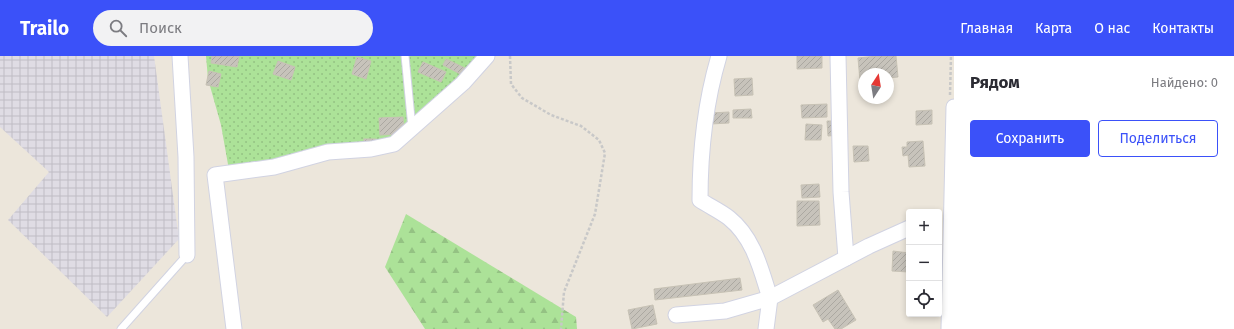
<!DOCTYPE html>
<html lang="ru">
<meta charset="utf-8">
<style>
body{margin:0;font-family:"Fira Sans",sans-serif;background:#f2f2f3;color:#2b2b33}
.controls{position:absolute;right:12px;bottom:12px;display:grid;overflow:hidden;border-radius:4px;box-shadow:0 2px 6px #0003}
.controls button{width:36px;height:36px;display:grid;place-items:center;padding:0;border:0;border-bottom:1px solid #e1e1e2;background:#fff;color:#2b2b33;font:20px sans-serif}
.compass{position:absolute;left:858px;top:12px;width:36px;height:36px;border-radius:50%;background:#fff;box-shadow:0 2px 6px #0003;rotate:12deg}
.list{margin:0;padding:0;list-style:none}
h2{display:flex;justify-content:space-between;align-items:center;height:52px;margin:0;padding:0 16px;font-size:17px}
h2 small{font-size:13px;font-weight:400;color:#7c7c81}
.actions{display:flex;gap:8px;padding:12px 16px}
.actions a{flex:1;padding:9px 0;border:1px solid #3b51f9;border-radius:4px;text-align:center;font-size:14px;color:#3b51f9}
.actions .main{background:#3b51f9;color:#fff}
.icon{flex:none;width:22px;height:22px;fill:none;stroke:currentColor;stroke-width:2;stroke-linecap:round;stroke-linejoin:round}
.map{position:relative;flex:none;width:954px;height:273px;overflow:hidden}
header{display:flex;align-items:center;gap:24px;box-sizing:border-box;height:56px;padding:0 20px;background:#3b51f9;color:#fff}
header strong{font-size:19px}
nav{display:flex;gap:22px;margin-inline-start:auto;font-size:14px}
.search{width:280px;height:36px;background:#f2f2f3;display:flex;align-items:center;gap:10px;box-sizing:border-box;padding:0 14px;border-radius:22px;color:#7c7c81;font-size:15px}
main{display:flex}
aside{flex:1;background:#fff}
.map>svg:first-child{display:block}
.industrial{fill:url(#industrial-grid)}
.forest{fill:url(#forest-firs)}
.park{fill:url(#park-dots)}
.building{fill:url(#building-hatch);stroke:#c7c2b5}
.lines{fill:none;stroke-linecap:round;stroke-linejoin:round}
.lane-casing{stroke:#d1d3e2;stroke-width:9}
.street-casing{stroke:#d1d3e2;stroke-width:17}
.path{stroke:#c8c8c8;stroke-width:2.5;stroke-dasharray:3 2;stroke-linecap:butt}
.lane{stroke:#fff;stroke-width:7}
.street{stroke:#fff;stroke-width:15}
</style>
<header>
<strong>Trailo</strong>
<div class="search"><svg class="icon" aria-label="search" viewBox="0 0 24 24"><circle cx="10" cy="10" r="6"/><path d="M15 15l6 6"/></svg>Поиск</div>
<nav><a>Главная</a><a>Карта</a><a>О нас</a><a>Контакты</a></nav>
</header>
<main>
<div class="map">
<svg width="954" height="273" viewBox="0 0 954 273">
<defs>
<pattern id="industrial-grid" width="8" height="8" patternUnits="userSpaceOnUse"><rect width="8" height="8" fill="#dfdce4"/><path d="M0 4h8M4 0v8" fill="none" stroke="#c0bdc4"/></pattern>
<pattern id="forest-firs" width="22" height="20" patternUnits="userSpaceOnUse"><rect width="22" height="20" fill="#ace298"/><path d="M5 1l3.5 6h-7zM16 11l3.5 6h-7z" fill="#94c283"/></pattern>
<pattern id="park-dots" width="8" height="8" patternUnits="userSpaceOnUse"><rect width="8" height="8" fill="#ace298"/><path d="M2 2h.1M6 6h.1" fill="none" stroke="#94c283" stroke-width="1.8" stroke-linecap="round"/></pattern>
<pattern id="building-hatch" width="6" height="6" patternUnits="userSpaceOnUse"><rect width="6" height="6" fill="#c7c3bb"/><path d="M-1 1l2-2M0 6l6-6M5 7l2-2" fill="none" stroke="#aba8a1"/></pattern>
</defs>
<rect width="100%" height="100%" fill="#ece6db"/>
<polygon class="industrial" points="0,0 154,0 179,183 107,261 8,164 49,116 0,71"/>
<polygon class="forest" points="406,158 576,261 577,273 425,273 385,211"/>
<polygon class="park" points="206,0 491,0 389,92 229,114 221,69 208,23"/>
<g class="building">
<polygon points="212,0 239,0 237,11 211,7"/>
<polygon points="797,0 822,0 822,12 797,13"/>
<polygon points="877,0 896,0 898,21 888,22 888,18 864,18 864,25 860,25 858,2"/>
<polygon points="357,1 371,5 366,23 352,18"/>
<polygon points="446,3 467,13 464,20 443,9"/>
<polygon points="278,5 295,11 291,24 273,18"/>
<polygon points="423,6 446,16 441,26 418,16"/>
<polygon points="209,15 221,18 218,31 206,29"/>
<polygon points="752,22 753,39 735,40 734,23"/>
<polygon points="827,48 827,61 802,62 801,49"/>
<polygon points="751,53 752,62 733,62 733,54"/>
<polygon points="932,54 932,68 916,69 916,55"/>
<polygon points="729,56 729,67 711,68 710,57"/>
<polygon points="403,61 404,78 380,79 379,62"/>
<polygon points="827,65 837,65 838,79 828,80"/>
<polygon points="806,68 822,69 821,84 805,84"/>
<rect x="364" y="83" width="12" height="7"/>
<polygon points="923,85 925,110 909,111 908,99 903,100 902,91 907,91 907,86"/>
<polygon points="853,90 868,90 869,105 854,106"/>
<polygon points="819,128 820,141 802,142 801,129"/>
<polygon points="797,145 819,145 820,169 797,170"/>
<polygon points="893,195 909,197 909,216 892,215"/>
<polygon points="740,222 742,234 655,244 654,233"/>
<polygon points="838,234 856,264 841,273 835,273 828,263 823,266 813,249"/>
<polygon points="653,249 657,268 632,273 628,254"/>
</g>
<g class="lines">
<defs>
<g id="lane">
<polyline points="405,0 412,72"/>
<polyline points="121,273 187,199"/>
</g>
<g id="street">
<polyline points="180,0 186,101 187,199"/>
<polyline points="838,0 841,136 846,202"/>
<path d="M676,259L725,255L770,242C761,214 754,182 729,162C720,155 709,150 700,144C700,96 705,47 719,0"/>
<polyline points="234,273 215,119 274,111 328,96 371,93 394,88 463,27 487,0"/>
<polyline points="766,273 770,242 869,190 909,172"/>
<polyline points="949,273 954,51"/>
</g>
</defs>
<use href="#lane" class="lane-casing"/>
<use href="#street" class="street-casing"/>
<g class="path">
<polyline points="510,0 511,28 522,42 551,59 581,70 599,84 605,97 595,158 564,236 561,273"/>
<polyline points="950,39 951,0"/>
</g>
<use href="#lane" class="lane"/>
<use href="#street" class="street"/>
</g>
</svg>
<div class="controls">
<button>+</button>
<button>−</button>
<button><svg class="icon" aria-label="locate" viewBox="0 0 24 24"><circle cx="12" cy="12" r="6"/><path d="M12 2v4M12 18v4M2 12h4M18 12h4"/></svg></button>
</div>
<svg class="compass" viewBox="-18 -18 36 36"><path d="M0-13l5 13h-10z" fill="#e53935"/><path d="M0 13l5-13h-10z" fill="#7c7c81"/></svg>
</div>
<aside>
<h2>Рядом<small>Найдено: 0</small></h2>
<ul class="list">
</ul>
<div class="actions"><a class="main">Сохранить</a><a>Поделиться</a></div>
</aside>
</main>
